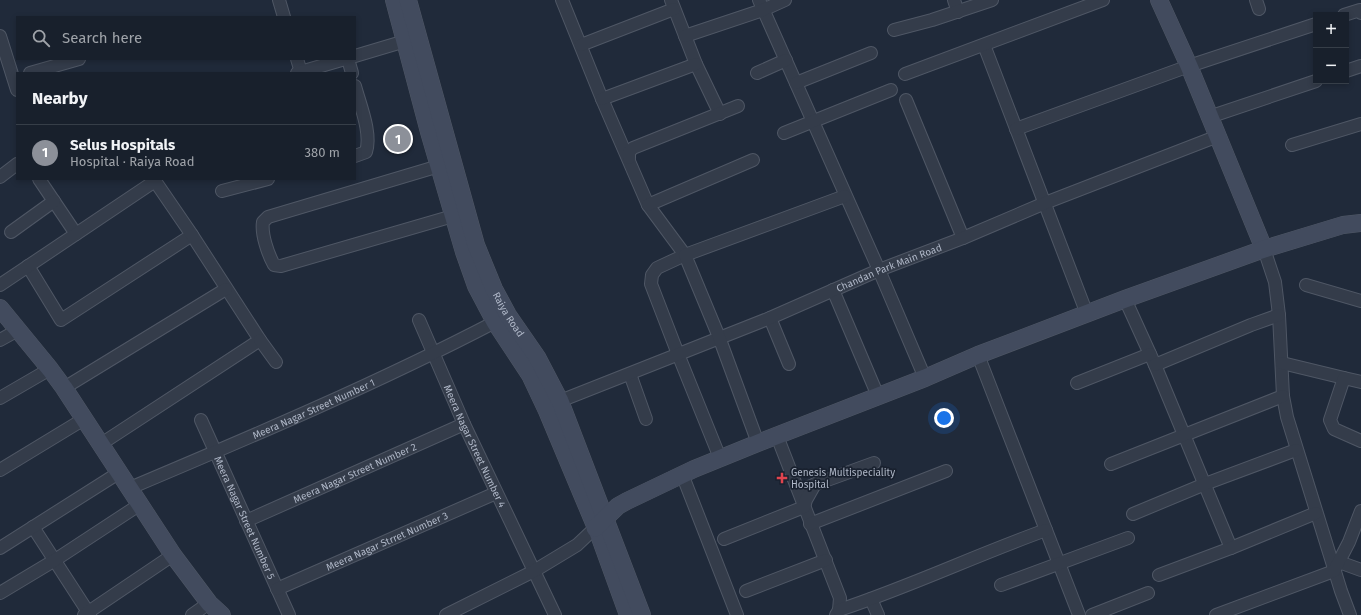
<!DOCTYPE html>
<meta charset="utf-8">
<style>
body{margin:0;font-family:"Fira Sans",sans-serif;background:#212834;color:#f1f3f6}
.controls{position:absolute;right:12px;top:12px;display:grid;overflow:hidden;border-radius:0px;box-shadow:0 2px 6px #0003}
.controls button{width:36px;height:36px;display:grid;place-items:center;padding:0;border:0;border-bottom:1px solid #363e48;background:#18202c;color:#f1f3f6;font:20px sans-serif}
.you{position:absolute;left:944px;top:418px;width:14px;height:14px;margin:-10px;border:3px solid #fff;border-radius:50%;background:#1a73e8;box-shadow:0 0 0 6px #1a73e833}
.badge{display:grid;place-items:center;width:26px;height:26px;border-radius:50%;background:#8c9099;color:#fff;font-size:13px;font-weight:700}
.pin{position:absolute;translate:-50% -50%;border:2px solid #fff;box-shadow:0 1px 4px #0006}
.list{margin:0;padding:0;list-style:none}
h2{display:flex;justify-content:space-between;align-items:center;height:52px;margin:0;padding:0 16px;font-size:17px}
h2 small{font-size:13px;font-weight:400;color:#9fa3a9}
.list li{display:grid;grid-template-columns:26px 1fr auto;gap:12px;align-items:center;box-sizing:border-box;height:56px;padding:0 16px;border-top:1px solid #363e48}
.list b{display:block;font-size:15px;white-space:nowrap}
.list p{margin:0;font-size:13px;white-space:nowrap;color:#9fa3a9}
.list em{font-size:13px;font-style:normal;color:#9fa3a9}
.icon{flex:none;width:22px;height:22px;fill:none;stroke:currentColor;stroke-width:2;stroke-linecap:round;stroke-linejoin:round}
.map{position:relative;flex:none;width:1361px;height:615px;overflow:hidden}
.search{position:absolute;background:#18202c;box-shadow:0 2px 6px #0003;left:16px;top:16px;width:340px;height:44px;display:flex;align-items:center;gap:10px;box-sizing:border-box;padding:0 14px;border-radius:0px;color:#9fa3a9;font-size:15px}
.panel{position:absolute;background:#18202c;box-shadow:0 2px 6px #0003;left:16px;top:72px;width:340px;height:108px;border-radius:0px}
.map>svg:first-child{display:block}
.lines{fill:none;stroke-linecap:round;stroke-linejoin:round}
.street-casing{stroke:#4f5765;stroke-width:14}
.secondary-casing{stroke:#4f5765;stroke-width:18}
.street{stroke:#343c4a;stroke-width:12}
.secondary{stroke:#424b5e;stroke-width:17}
.health-dot{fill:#e0444e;stroke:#19212f;stroke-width:1.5}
.labels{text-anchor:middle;stroke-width:3.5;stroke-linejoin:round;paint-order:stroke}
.street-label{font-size:10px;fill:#afb7c7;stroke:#19212f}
.poi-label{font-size:10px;fill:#afb7c7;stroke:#19212f;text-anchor:start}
</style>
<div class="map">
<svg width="1361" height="615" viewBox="0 0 1361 615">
<rect width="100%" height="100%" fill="#202a3a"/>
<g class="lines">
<defs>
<g id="street">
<polyline points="279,0 284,17"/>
<polyline points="562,0 602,99 648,205 685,255 657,268 652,275 651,284 678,354 720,458"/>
<polyline points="671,0 696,64 720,114"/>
<polyline points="759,0 879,270 925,378"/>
<polyline points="954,0 958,12"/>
<polyline points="1256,0 1259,9"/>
<polyline points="1344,15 1360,10 1361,13"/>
<polyline points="894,30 932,20 992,0"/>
<polyline points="0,36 17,90"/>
<polyline points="685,36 763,10 785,0"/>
<polyline points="581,45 674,9"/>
<polyline points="984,45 1087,314"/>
<polyline points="355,56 412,39"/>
<polyline points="297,59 301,72"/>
<polyline points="348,59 352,73"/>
<polyline points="1346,71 1361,66"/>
<polyline points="30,73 79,59"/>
<polyline points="297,73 345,59"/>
<polyline points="757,73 786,60"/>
<polyline points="905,74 1103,0"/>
<polyline points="796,83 871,53"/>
<path d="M355,86C360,105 372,133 366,152L355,156"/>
<polyline points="602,99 696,64"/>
<polyline points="906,100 963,238"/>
<polyline points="1209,117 1316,81"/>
<polyline points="1016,129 1189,66 1316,24"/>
<polyline points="784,133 891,90"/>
<polyline points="1292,145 1361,124"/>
<polyline points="629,158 629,152 633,148 738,106"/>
<path d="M439,166L268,217L263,222C261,234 268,254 274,265L281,266L453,216"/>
<polyline points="0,177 17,164"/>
<polyline points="39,179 76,234"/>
<polyline points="222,191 268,179"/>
<polyline points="648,205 753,160"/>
<polyline points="11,232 54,201"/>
<polyline points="1264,249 1275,282 1279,315 1283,396 1287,417 1341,591 1350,615"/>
<polyline points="28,266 61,320 192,235"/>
<polyline points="0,285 155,181 192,235 260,340 101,444"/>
<polyline points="1306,285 1361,301"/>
<polyline points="833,290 878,396"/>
<polyline points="1125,299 1155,365 1231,548"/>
<polyline points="770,318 789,364"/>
<path id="s1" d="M419,320L464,424L555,615"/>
<polyline points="0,340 18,330"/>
<polyline points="260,340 276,362"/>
<polyline points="978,355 1079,615"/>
<polyline points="1282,363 1344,378"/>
<polyline points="1155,365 1251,325 1279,315"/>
<polyline points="630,374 646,419"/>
<polyline points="1361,382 1344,378 1330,420 1334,429 1361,441"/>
<polyline points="1077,383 1150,354"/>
<polyline points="64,388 226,289"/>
<polyline points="0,398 50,369"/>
<path id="s2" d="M560,401L770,318L879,270L963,238L1045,203L1218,136"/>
<path id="s3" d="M201,420L289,615"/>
<polyline points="777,436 840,598 839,610 836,615"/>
<polyline points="758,443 719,337 685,255 845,196"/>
<polyline points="1111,464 1283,396"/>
<polyline points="0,470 84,419"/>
<polyline points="682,474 737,615"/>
<polyline points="808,487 874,463"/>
<path id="s4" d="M130,488C253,436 376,384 495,322"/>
<polyline points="1133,514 1205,484 1296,450"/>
<path id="s5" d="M246,521L464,424"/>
<polyline points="810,524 946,471"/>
<polyline points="33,527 90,615"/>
<polyline points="724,539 804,507 806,500 815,484"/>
<polyline points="0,548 120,472"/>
<polyline points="1339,562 1361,570"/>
<polyline points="1159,575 1231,548 1316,513"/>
<polyline points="1001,585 1128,538"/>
<path id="s6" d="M277,589L496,493"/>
<polyline points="746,591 826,560"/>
<polyline points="0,593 55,560 139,505"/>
<polyline points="871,599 878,615"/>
<path d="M839,610C909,587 976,555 1046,530"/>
<polyline points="84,615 173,555"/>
<polyline points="192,615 209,603"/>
<polyline points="446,615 534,571 577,545 595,528"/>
<polyline points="1092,615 1148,593"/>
<polyline points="1216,615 1334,571 1349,542 1361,511"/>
</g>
<g id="secondary">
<polyline points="394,0 429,132 464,252 476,286 495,322 530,375 547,411 599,535 628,615"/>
<path id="s7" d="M408,0L476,245L494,289L508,315L537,357L560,401L642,615"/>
<polyline points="1159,0 1189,66 1264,249"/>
<polyline points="0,308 50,369 64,388 173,555 209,603 222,615"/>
<polyline points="595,528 618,506 627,501 694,469 758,443 925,378 978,355 1125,299 1264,249 1343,225 1361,223"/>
</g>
</defs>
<use href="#street" class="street-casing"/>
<use href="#secondary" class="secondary-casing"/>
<use href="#street" class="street"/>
<use href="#secondary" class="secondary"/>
</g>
<path class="health-dot" d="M780 472h4v4h4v4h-4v4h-4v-4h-4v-4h4z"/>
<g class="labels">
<g class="street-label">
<text dy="4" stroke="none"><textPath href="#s2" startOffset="355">Chandan Park Main Road</textPath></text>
<text dy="4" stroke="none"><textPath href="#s7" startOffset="331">Raiya Road</textPath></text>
<text dy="4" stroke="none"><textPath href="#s4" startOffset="200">Meera Nagar Street Number 1</textPath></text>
<text dy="4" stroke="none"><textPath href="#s1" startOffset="138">Meera Nagar Street Number 4</textPath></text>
<text dy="4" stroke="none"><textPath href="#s5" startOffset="119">Meera Nagar Street Number 2</textPath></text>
<text dy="4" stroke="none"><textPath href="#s3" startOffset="107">Meera Nagar Street Number 5</textPath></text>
<text dy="4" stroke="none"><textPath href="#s6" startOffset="120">Meera Nagar Strret Number 3</textPath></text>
</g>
<g class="poi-label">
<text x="791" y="476">Genesis Multispeciality<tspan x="791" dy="12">Hospital</tspan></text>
</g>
</g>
</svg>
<div class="controls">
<button>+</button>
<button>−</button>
</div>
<div class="you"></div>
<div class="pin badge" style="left:398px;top:139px">1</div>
<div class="search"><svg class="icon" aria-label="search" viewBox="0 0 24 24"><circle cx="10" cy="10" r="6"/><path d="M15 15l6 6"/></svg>Search here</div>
<section class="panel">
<h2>Nearby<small></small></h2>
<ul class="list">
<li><span class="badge">1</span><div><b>Selus Hospitals</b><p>Hospital · Raiya Road</p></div><em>380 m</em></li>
</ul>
</section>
</div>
